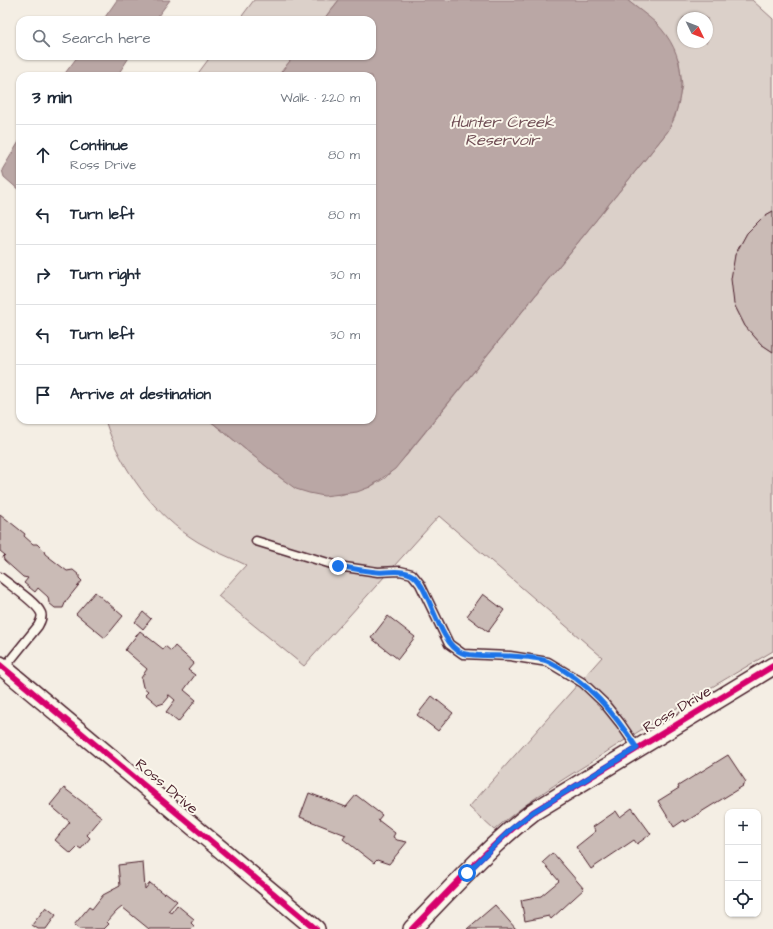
<!DOCTYPE html>
<meta charset="utf-8">
<style>
body{margin:0;font-family:"Architects Daughter",sans-serif;background:#f6f6f7;color:#1f2937}
.controls{position:absolute;right:12px;bottom:12px;display:grid;overflow:hidden;border-radius:8px;box-shadow:0 1px 3px #0004}
.controls button{width:36px;height:36px;display:grid;place-items:center;padding:0;border:0;border-bottom:1px solid #e0e1e3;background:#fff;color:#1f2937;font:20px sans-serif}
.compass{position:absolute;left:677px;top:12px;width:36px;height:36px;border-radius:50%;background:#fff;box-shadow:0 1px 3px #0004;rotate:133deg}
.stop{position:absolute;width:12px;height:12px;margin:-9px;border:3px solid #1a73e8;border-radius:50%;background:#fff}
.stop.end{background:#1a73e8;border-color:#fff;box-shadow:0 1px 4px #0008}
.list{margin:0;padding:0;list-style:none}
h2{display:flex;justify-content:space-between;align-items:center;height:52px;margin:0;padding:0 16px;font-size:17px}
h2 small{font-size:13px;font-weight:400;color:#747a83}
.list li{display:grid;grid-template-columns:26px 1fr auto;gap:12px;align-items:center;box-sizing:border-box;height:60px;padding:0 16px;border-top:1px solid #e0e1e3}
.list b{display:block;font-size:15px;white-space:nowrap}
.list p{margin:0;font-size:13px;white-space:nowrap;color:#747a83}
.list em{font-size:13px;font-style:normal;color:#747a83}
.icon{flex:none;width:22px;height:22px;fill:none;stroke:currentColor;stroke-width:2;stroke-linecap:round;stroke-linejoin:round}
.map{position:relative;flex:none;width:773px;height:929px;overflow:hidden}
.search{position:absolute;background:#fff;box-shadow:0 1px 3px #0004;left:16px;top:16px;width:360px;height:44px;display:flex;align-items:center;gap:10px;box-sizing:border-box;padding:0 14px;border-radius:12px;color:#747a83;font-size:15px}
.panel{position:absolute;background:#fff;box-shadow:0 1px 3px #0004;left:16px;top:72px;width:360px;height:352px;border-radius:12px}
.map>svg:first-child{display:block}
.green{fill:#dbd0c9;stroke:#92787a;fill-rule:evenodd}
.water{fill:#baa7a5;stroke:#8d7174}
.building{fill:#cabbb6;stroke:#4a1f2b}
.lines{fill:none;stroke-linecap:round;stroke-linejoin:round}
.lane-casing{stroke:#4a1f2b;stroke-width:11}
.street-casing{stroke:#4a1f2b;stroke-width:20}
.lane{stroke:#fbf7ec;stroke-width:8}
.street{stroke:#fbf7ec;stroke-width:17}
.cycleway-casing{stroke:#fbf7ec;stroke-width:8}
.cycleway{stroke:#d6006c;stroke-width:6}
.route{stroke:#1a73e8;stroke-width:5}
.labels{text-anchor:middle;stroke-width:4;stroke-linejoin:round;paint-order:stroke}
.street-label{font-size:15px;fill:#4a1f2b;stroke:#fbf7ec}
.water-label{font-size:16px;font-style:italic;fill:#714f56;stroke:#fbf7ec}
</style>
<div class="map">
<svg width="773" height="929" viewBox="0 0 773 929">
<rect width="100%" height="100%" fill="#f4eee4"/>
<filter id="ink" filterUnits="userSpaceOnUse"><feTurbulence type="fractalNoise" baseFrequency=".025" numOctaves="2"/><feDisplacementMap in="SourceGraphic" scale="8" xChannelSelector="R" yChannelSelector="G"/><feConvolveMatrix kernelMatrix="1 2 1 2 8 2 1 2 1" color-interpolation-filters="sRGB"/></filter>
<g filter="url(#ink)">
<g class="green">
<polygon points="254,0 339,0 323,20 239,20"/>
<path d="M627,0H752L773,19V211L764,216L747,233L735,255L734,304L745,326L761,344L773,352V651C712,687 650,723 591,762C557,783 524,804 494,830L469,807L602,657L439,516L304,666L218,596L246,565C230,557 213,551 198,542C155,516 120,468 105,420H209L282,479L340,495L370,487L385,478L406,456L668,131L675,117L682,85L679,61L656,24ZM683,18H707V42H683Z"/>
<polygon points="211,56 294,56 278,76 196,76"/>
</g>
<g class="water">
<polygon points="117,0 170,0 155,20 103,20"/>
<path d="M339,0H627C637,8 647,15 656,23C687,54 687,94 668,131L395,469L370,487L357,492L324,496L309,493L296,489L282,479L209,420H372V76H278L294,56H372V20H323Z"/>
<polygon points="78,56 130,56 117,76 63,76"/>
<polygon points="20,140 20,191 4,177 2,170"/>
</g>
<g class="building">
<polygon points="773,211 773,352 761,344 745,326 734,304 731,279 735,255 747,233 764,216"/>
<polygon points="0,514 25,534 24,536 33,544 37,544 44,551 45,554 67,571 73,570 79,575 79,578 82,581 66,601 63,608 55,608 49,603 48,597 38,588 35,592 24,583 28,578 23,577 4,560 3,557 5,555 0,551"/>
<polygon points="95,592 123,616 105,638 76,614"/>
<polygon points="483,594 504,610 488,632 467,616"/>
<polygon points="143,612 151,619 143,629 135,622"/>
<polygon points="388,616 415,637 398,659 371,638"/>
<polygon points="140,631 163,649 165,646 171,651 175,646 194,663 188,670 195,675 184,690 196,700 178,722 166,712 175,700 168,694 169,697 164,703 158,705 145,694 148,691 143,687 141,678 147,669 125,650"/>
<polygon points="432,696 453,713 438,731 417,715"/>
<polygon points="728,755 746,782 742,785 743,786 685,822 684,820 674,827 658,801 679,788 678,786"/>
<polygon points="64,788 102,817 87,835 90,838 81,849 78,847 71,854 55,840 70,822 50,805"/>
<polygon points="309,793 346,807 356,795 382,815 378,820 395,833 393,837 397,840 407,842 389,864 377,860 374,863 343,839 346,835 300,817"/>
<polygon points="632,808 651,834 637,844 634,840 591,869 576,847 596,831 593,827 616,811 620,817"/>
<polygon points="553,853 584,889 551,919 549,916 525,921 521,900 541,896 559,881 543,862"/>
<polygon points="143,862 145,889 150,883 164,894 165,892 177,901 168,911 171,913 177,905 194,919 191,923 194,926 192,929 149,929 122,907 117,911 107,922 109,924 104,929 79,929 74,925 89,907 92,909 103,895 120,886 118,865"/>
<polygon points="495,905 516,929 467,929"/>
<polygon points="46,907 56,915 46,929 38,929 32,925"/>
</g>
<g class="lines">
<defs>
<g id="lane">
<polyline points="256,541 338,566 378,572 400,571 412,574 420,584 449,644 463,654 510,656 548,662 583,683 604,703 620,723 637,748"/>
<path d="M0,577C10,585 37,603 41,613C43,618 40,622 38,626L4,668"/>
</g>
<g id="street">
<polyline points="0,665 316,929"/>
<path d="M412,929C451,889 489,846 533,812L773,666"/>
</g>
</defs>
<use href="#lane" class="lane-casing"/>
<use href="#street" class="street-casing"/>
<use href="#lane" class="lane"/>
<use href="#street" class="street"/>
<defs>
<g id="cycleway">
<polyline points="0,665 316,929"/>
<path d="M412,929C451,889 489,846 533,812L773,666"/>
</g>
</defs>
<use href="#cycleway" class="cycleway-casing"/>
<use href="#cycleway" class="cycleway"/>
</g>
</g>
<g class="lines" filter="url(#ink)">
<path class="route" d="M338,566C351,568 365,571 377,572C389,573 399,569 410,574C429,581 437,643 462,653C472,657 499,655 511,656C522,657 539,657 549,662C588,681 614,713 637,748L533,812L511,829L467,873"/>
</g>
<g class="labels">
<g class="street-label">
<text transform="translate(677 709) rotate(-31)" y="5">Ross Drive</text>
<text transform="translate(167 786) rotate(40)" y="5">Ross Drive</text>
</g>
<g class="water-label">
<text x="502" y="127">Hunter Creek<tspan x="502" dy="18">Reservoir</tspan></text>
</g>
</g>
</svg>
<div class="controls">
<button>+</button>
<button>−</button>
<button><svg class="icon" aria-label="locate" viewBox="0 0 24 24"><circle cx="12" cy="12" r="6"/><path d="M12 2v4M12 18v4M2 12h4M18 12h4"/></svg></button>
</div>
<svg class="compass" viewBox="-18 -18 36 36"><path d="M0-13l5 13h-10z" fill="#e53935"/><path d="M0 13l5-13h-10z" fill="#747a83"/></svg>
<div class="stop" style="left:467px;top:873px"></div>
<div class="stop end" style="left:338px;top:566px"></div>
<div class="search"><svg class="icon" aria-label="search" viewBox="0 0 24 24"><circle cx="10" cy="10" r="6"/><path d="M15 15l6 6"/></svg>Search here</div>
<section class="panel">
<h2>3 min<small>Walk · 220 m</small></h2>
<ul class="list">
<li><svg class="icon" aria-label="ahead" viewBox="0 0 24 24"><path d="M12 20V5M6 11l6-6 6 6"/></svg><div><b>Continue</b><p>Ross Drive</p></div><em>80 m</em></li>
<li><svg class="icon" aria-label="left" viewBox="0 0 24 24"><path d="M17 20v-9H6M10 6l-5 5 5 5"/></svg><div><b>Turn left</b></div><em>80 m</em></li>
<li><svg class="icon" aria-label="right" viewBox="0 0 24 24"><path d="M7 20v-9h11M14 6l5 5-5 5"/></svg><div><b>Turn right</b></div><em>30 m</em></li>
<li><svg class="icon" aria-label="left" viewBox="0 0 24 24"><path d="M17 20v-9H6M10 6l-5 5 5 5"/></svg><div><b>Turn left</b></div><em>30 m</em></li>
<li><svg class="icon" aria-label="arrive" viewBox="0 0 24 24"><path d="M6 21V4h12l-3 4 3 4H6"/></svg><div><b>Arrive at destination</b></div></li>
</ul>
</section>
</div>
